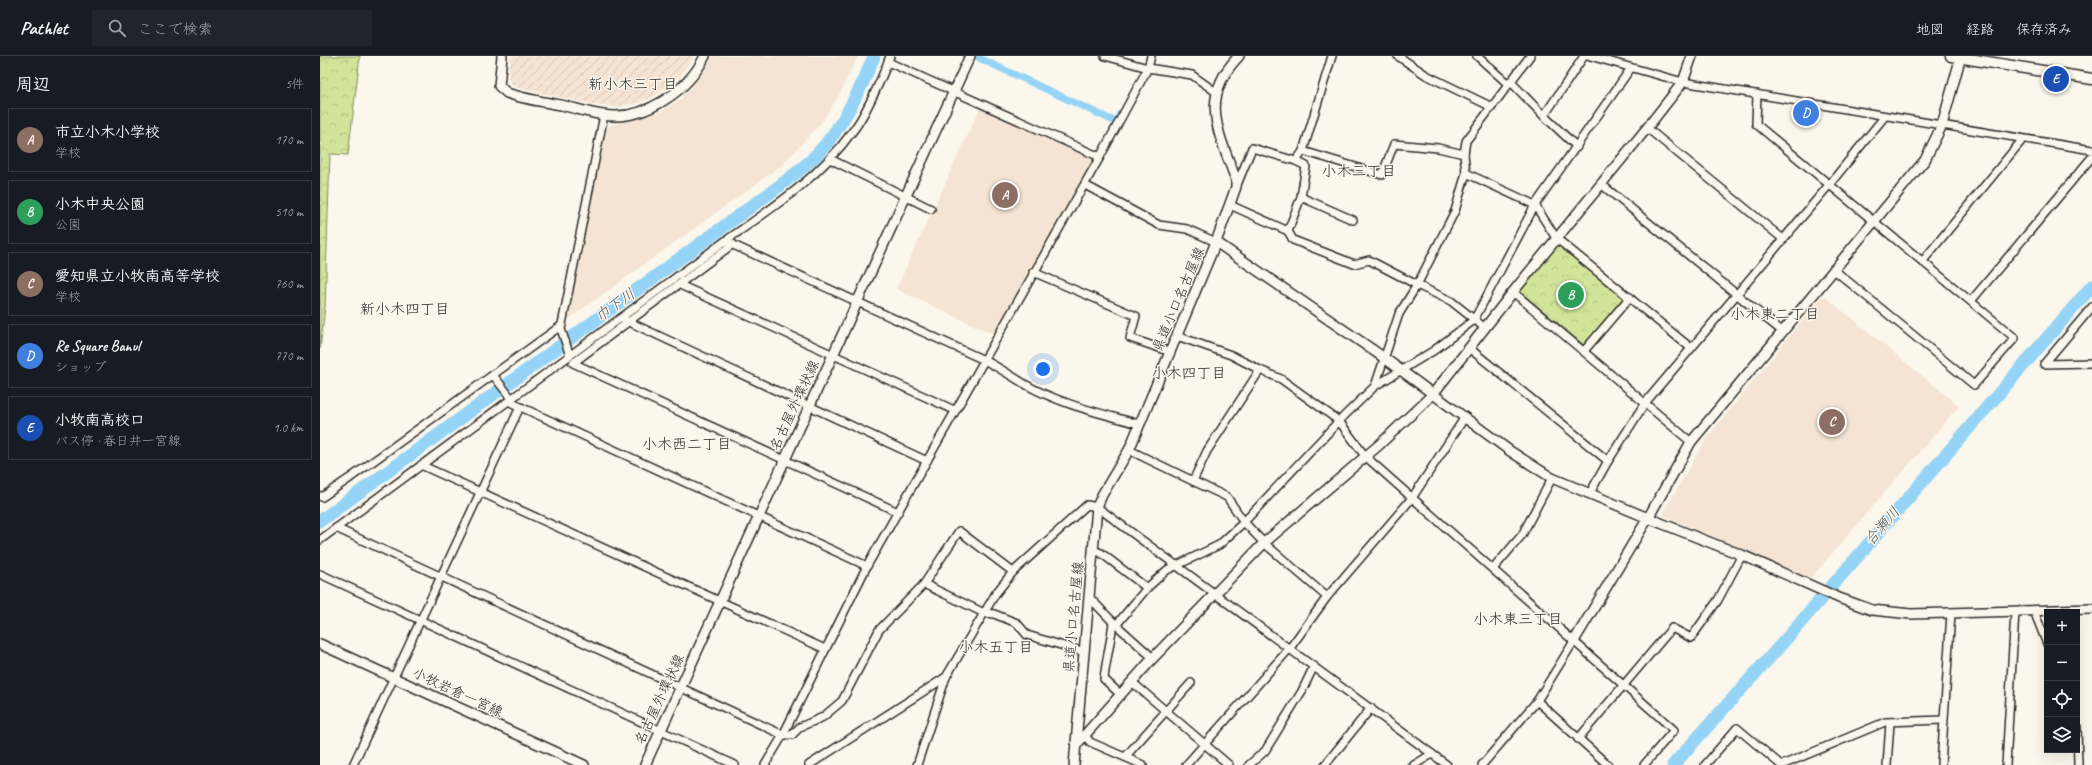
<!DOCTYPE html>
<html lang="ja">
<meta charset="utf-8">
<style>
body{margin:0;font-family:Caveat,"Klee One",sans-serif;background:#20242c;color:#f1f3f6}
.controls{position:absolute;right:12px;bottom:12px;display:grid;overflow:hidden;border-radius:0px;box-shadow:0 4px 16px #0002}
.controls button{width:36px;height:36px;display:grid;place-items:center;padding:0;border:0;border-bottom:1px solid #363941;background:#171b24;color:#f1f3f6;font:20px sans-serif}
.you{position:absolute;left:723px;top:313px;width:14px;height:14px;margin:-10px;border:3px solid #fff;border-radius:50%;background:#1a73e8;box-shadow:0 0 0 6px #1a73e833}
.badge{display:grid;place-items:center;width:26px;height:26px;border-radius:50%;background:#1f6fb2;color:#fff;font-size:13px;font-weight:700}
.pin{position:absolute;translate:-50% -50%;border:2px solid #fff;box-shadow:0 1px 4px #0006}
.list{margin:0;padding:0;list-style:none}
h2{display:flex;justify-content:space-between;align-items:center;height:52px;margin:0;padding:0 16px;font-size:17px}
h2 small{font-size:13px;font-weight:400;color:#9ea1a6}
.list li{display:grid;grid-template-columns:26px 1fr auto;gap:12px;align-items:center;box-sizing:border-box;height:64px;margin:0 8px 8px;padding:0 8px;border:1px solid #363941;border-radius:0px}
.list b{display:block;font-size:15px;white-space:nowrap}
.list p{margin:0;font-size:13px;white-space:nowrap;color:#9ea1a6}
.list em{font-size:13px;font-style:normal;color:#9ea1a6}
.icon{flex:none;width:22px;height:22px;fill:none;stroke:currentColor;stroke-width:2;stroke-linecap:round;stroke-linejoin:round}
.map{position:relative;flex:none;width:1772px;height:709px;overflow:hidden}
header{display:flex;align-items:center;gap:24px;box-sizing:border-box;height:56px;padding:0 20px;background:#171b24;border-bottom:1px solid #363941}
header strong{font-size:19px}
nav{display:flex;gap:22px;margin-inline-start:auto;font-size:14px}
.search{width:280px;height:36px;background:#20242c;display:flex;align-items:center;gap:10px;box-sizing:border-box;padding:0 14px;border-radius:0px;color:#9ea1a6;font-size:15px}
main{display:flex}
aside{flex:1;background:#171b24}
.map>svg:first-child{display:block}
.built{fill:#f5e4d3}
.industrial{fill:url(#industrial-furrows)}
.forest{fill:url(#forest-crowns);stroke:#7e8862}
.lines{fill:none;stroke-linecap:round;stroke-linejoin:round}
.stream{stroke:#6b90a5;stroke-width:2}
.canal{stroke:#95d4f6;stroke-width:7}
.river{stroke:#95d4f6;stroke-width:13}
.street-casing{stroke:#2b2b2b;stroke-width:10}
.secondary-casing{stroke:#2b2b2b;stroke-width:12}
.primary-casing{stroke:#2b2b2b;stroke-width:13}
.street{stroke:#fbf7ec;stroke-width:7}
.secondary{stroke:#fbf7ec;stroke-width:9}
.primary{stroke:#fbf7ec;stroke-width:10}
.labels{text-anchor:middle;stroke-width:3;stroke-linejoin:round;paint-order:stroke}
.street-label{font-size:14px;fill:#2b2b2b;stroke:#fbf7ec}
.neighbourhood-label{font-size:15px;fill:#2b2b2b;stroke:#fbf7ec}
.water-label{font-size:15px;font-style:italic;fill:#46555e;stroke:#fbf7ec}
</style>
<header>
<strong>Pathlet</strong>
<div class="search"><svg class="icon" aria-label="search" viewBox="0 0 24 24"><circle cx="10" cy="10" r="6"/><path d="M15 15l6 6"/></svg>ここで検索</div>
<nav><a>地図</a><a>経路</a><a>保存済み</a></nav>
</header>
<main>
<aside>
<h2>周辺<small>5件</small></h2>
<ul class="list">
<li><span class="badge" style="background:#8d6e63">A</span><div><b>市立小木小学校</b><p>学校</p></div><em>170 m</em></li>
<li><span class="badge" style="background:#2e9e5b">B</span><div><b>小木中央公園</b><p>公園</p></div><em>510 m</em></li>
<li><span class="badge" style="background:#8d6e63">C</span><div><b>愛知県立小牧南高等学校</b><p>学校</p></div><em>760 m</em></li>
<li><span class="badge" style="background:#3f7fe0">D</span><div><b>Re Square Banul</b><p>ショップ</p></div><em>770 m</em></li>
<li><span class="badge" style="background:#1a4fb4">E</span><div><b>小牧南高校口</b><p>バス停 · 春日井一宮線</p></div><em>1.0 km</em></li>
</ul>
</aside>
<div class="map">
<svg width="1772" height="709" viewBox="0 0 1772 709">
<defs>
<pattern id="industrial-furrows" width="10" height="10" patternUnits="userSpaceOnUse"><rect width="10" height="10" fill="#f5e4d3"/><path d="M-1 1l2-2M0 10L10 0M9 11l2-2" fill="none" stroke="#d2c4b5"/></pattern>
<pattern id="forest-crowns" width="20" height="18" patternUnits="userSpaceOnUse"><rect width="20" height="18" fill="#d2e499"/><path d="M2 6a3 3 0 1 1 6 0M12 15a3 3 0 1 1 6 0" fill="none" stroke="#b4c484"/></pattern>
</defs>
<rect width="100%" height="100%" fill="#fbf7ec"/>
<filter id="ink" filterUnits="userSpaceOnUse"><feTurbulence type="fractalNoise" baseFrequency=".025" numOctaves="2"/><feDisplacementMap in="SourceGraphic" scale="8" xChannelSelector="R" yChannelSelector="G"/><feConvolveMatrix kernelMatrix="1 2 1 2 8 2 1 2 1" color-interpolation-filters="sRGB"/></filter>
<g filter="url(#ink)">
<g class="built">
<polygon points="393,0 538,0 522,34 502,66 462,109 246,265 287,72 294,67 324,61 342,55 360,43 378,24"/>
<polygon points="660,52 773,103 673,278 576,233"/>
<polygon points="1503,239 1639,350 1491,522 1342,459 1386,383"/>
</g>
<polygon class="industrial" points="191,0 375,0 360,20 337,39 318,47 296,51 281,50 198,32 192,29 188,21"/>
<g class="forest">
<polygon points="0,0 40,0 28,99 10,98 5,251 0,293"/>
<polygon points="1237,188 1303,242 1264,289 1199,235"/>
</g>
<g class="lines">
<g class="stream">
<polyline points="968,665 985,637 990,625"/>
<polyline points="1088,709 1093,706"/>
</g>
<polyline class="canal" points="659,2 796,66 800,58"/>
<g class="river">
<path d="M0,465L425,155C447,139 469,124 489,106C519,79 539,38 554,0"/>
<polyline points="1353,709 1467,582 1772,230"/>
</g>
<defs>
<g id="street">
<polyline points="785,0 828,12 831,0"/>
<polyline points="1012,0 983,95 1062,119 1074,88 1118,92 1144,98"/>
<polyline points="1078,0 1106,19 1172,51"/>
<polyline points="1157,0 1188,28"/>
<polyline points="1270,0 1363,26 1772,94"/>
<polyline points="568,6 780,101 828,12 872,19 896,36"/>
<polyline points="1190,25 1224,60 1257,91"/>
<polyline points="1437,38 1436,68 1695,282 1654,329 1513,213"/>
<polyline points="1224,60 1264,0"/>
<polyline points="1327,72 1463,183"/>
<polyline points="510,103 611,153"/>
<polyline points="1146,117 1215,149 1236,182 1371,292"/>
<polyline points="1281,128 1463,276"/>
<polyline points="765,129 839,169 867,173 896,186"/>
<polyline points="917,129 932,92 976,105"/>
<polyline points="981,141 1033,164"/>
<polyline points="910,149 968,175 973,184 1034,208 1049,204 1097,229 1131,245 1165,272"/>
<polyline points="968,175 981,141 986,110 976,105 983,95"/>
<path d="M409,187L664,304C678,311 690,319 703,327C739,348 780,357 819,368"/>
<polyline points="413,188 253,307 578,456"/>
<polyline points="1602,206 1703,83"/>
<polyline points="713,216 816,260 810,282 851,296"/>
<polyline points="360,229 634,354"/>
<polyline points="1193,236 1371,386"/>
<polyline points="1651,245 1772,101"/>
<polyline points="1772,251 1724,308 1772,307"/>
<polyline points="305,264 607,405"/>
<polyline points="857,280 911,299 940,314"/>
<polyline points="1149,292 1288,405"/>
<polyline points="1264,295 1310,241"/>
<polyline points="250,300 241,273 284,59"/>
<polyline points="173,319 191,342 192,347 547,510"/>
<polyline points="1055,330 1079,258 1097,229 1135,155 1146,117 1144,98 1146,85 1210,0"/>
<polyline points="809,394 873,425 887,395 940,314 961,323 1019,365 1045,400 1354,674 1324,709"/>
<polyline points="101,409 505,593"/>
<polyline points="873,425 907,441 924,466 944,487 1007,541"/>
<polyline points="1270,437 1288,405 1325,347 1509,129 1565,60"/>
<polyline points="0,440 2,441 30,422 242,269"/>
<polyline points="16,472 463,679 472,679 480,671 503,661 522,645 559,574 604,528 639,475 693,516"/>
<path d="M0,484L405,185C451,153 499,122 532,76C545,60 563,20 570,0"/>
<polyline points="773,494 781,497 827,532"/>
<polyline points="1173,513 1202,479 1232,422"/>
<polyline points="0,518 415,709"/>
<polyline points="604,528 664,557 674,558 697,567 707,579 764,596"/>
<polyline points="769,541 793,566 833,602"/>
<polyline points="1714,555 1727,588"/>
<path d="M793,566C791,586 786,604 784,623L801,639"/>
<polyline points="797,568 827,532 847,514 899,489 924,466 1019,365 1055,330 1113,295 1154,264 1215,149 1311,12"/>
<polyline points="812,626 909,709"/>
<polyline points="1217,645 1288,709"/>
<polyline points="1757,671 1758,709"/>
<polyline points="765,679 770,686 823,709"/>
<polyline points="1258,683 1352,572 1371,582 1398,544 1422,499"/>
<polyline points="805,701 871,627"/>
<polyline points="33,709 200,351"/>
<polyline points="445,709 463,679 547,510 780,101"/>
<polyline points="489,709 626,621"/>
<polyline points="597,709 626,621 676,537 693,516 767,449 777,451 1127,709"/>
<polyline points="866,709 970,592 1007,541 1092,442 1145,361"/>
<polyline points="929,709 945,695 982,635 994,610"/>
<polyline points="1005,709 1051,652"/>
<polyline points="1094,709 1112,698"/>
<polyline points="1162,709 1217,645 1254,585"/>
<polyline points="1385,709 1417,672 1461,709"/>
<polyline points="1462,709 1565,666 1623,664"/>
<polyline points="1567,709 1570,667"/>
<polyline points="1621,709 1631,557"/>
<polyline points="1686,709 1695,556"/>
</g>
<g id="secondary">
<path d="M182,0L179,30L187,37C204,43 223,46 241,49C255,52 269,57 283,59C323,66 368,35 385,0"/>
<polyline points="896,186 1063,301 1190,395 1232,422 1328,462 1422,499 1519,542 1552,554 1591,558 1772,553"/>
<polyline points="1254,585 1328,462 1371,386 1605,104 1622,69 1641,0"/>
<polyline points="0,588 264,709"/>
<polyline points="756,689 833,602 944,487 1059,389 1113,338 1193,236 1327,72 1363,26 1372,0"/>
<polyline points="325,709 650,0"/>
<path d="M754,709L777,451L782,439L809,394L896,186L916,131V124C899,77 878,42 919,0"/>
</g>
<polyline id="primary" points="1631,0 1772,23"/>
</defs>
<use href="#street" class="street-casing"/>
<use href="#secondary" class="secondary-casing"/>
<use href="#primary" class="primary-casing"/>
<use href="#street" class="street"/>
<use href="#secondary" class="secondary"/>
<use href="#primary" class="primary"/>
</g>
</g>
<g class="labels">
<g class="street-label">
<text transform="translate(858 243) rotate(-67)" y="5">県道小口名古屋線</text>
<text transform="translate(474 349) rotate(-65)" y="5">名古屋外環状線</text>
<text transform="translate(753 561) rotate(-85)" y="5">県道小口名古屋線</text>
<text transform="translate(138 636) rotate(25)" y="5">小牧岩倉一宮線</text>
<text transform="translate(339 643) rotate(-65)" y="5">名古屋外環状線</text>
</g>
<g class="neighbourhood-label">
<text x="313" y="33">新小木三丁目</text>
<text x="1039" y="120">小木三丁目</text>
<text x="85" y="258">新小木四丁目</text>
<text x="1455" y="263">小木東二丁目</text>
<text x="869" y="322">小木四丁目</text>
<text x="367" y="393">小木西二丁目</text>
<text x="1198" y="568">小木東三丁目</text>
<text x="676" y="596">小木五丁目</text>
</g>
<g class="water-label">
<text transform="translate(295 249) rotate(-36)" y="5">巾下川</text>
<text transform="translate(1562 470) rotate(-49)" y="5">合瀬川</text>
</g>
</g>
</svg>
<div class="controls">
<button>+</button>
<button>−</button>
<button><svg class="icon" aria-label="locate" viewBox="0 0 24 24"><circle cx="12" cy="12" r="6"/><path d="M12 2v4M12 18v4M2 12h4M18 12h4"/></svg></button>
<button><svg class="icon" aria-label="layers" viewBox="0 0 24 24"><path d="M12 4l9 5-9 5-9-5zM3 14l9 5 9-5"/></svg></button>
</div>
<div class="you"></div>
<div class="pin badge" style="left:685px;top:139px;background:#8d6e63">A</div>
<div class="pin badge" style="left:1251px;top:239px;background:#2e9e5b">B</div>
<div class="pin badge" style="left:1512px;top:366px;background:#8d6e63">C</div>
<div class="pin badge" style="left:1486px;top:57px;background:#3f7fe0">D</div>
<div class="pin badge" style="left:1736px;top:23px;background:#1a4fb4">E</div>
</div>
</main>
